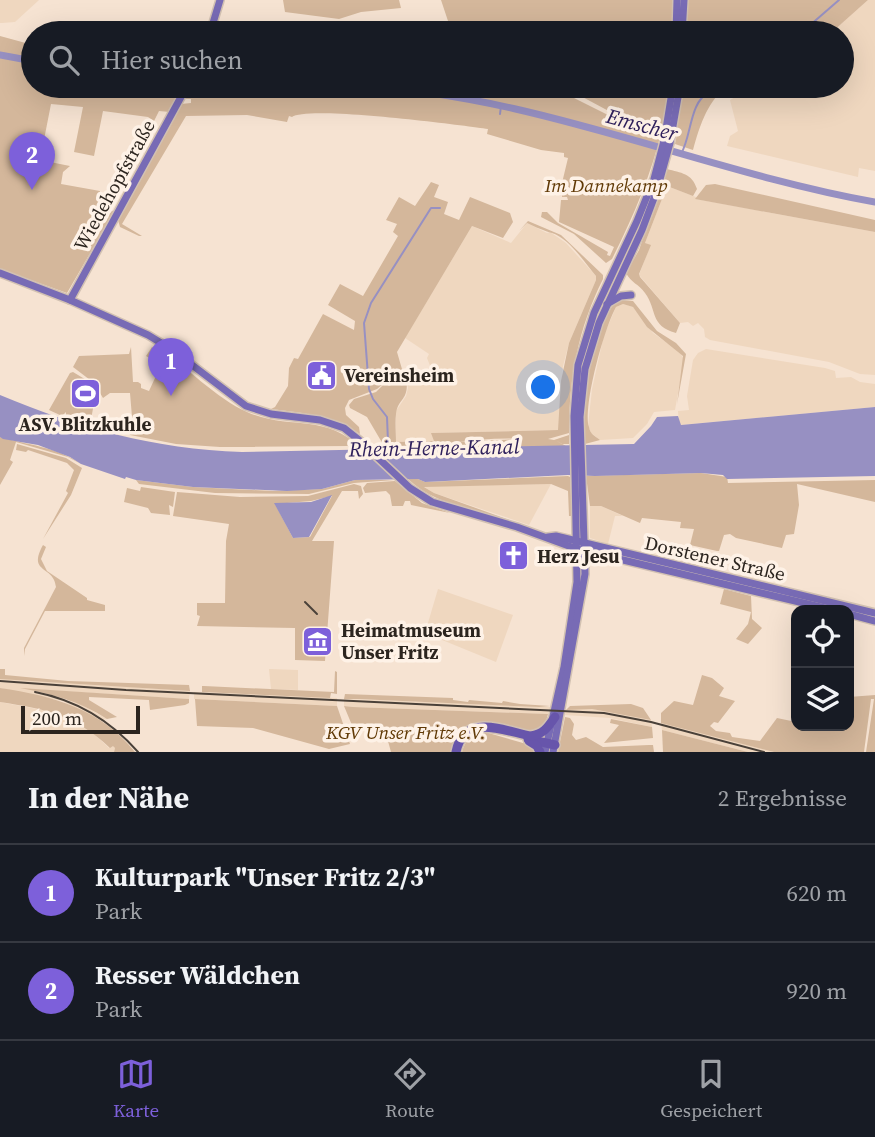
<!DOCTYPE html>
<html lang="de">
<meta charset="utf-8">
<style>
body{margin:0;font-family:"Source Serif 4",serif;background:#242831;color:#f1f3f6}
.controls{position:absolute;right:21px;bottom:21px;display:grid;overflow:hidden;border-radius:14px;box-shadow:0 7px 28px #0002}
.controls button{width:63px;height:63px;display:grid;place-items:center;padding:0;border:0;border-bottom:2px solid #363941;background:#171b24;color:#f1f3f6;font:35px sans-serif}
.scale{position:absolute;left:21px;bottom:18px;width:119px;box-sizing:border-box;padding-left:7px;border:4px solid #2c251f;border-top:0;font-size:19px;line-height:24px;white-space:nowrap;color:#2c251f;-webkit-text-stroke:5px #fef2e7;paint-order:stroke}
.you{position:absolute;left:544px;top:388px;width:24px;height:24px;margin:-18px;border:5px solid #fff;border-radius:50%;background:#1a73e8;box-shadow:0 0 0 10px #1a73e833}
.badge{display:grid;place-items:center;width:46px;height:46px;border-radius:50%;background:#7d60da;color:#fff;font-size:23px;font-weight:700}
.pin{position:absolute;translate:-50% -58px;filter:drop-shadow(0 2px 4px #0008)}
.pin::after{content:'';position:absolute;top:37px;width:24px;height:21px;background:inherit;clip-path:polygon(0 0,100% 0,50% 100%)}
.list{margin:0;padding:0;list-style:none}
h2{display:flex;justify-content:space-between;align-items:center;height:91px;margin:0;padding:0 28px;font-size:30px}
h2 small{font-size:23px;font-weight:400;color:#9ea1a6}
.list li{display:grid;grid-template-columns:46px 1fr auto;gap:21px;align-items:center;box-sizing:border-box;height:98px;padding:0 28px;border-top:2px solid #363941}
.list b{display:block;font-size:26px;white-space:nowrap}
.list p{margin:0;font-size:23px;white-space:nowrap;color:#9ea1a6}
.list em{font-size:23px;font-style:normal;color:#9ea1a6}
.icon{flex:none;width:38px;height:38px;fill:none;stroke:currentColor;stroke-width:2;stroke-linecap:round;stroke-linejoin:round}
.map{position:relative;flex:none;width:875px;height:752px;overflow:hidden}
.search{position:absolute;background:#171b24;box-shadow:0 7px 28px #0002;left:21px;right:21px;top:21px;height:77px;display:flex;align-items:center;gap:18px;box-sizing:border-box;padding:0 24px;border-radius:38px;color:#9ea1a6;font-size:26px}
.sheet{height:287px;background:#171b24}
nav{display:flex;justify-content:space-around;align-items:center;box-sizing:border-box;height:98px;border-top:2px solid #363941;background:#171b24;font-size:19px;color:#9ea1a6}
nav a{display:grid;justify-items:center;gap:4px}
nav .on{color:#7d60da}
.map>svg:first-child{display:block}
.built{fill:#efd7bf}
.green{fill:#d4b79b;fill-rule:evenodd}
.water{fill:#9790c2}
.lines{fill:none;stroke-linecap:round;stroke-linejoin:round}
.stream{stroke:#9790c2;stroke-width:2}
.river{stroke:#9790c2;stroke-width:7}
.major-casing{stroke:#d2c1b2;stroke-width:10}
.highway-casing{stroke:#d2c1b2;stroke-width:12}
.major{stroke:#786bb5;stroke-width:7}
.highway{stroke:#6755ab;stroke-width:9}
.rail{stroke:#4a4139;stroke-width:2}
.labels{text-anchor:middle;stroke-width:7;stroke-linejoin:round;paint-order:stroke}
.street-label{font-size:19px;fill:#2c251f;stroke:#fef2e7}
.park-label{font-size:19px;font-style:italic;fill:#603905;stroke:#fef2e7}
.poi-label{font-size:19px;font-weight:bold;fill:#2c251f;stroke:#fef2e7;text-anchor:start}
.water-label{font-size:21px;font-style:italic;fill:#2f205c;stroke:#fef2e7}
</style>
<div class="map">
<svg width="875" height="752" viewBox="0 0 875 752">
<rect width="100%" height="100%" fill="#f6e3d2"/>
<g class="built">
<polygon points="0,0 39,0 15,22 2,23 0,23"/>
<polygon points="868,0 875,0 875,171 859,168 858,177 727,146 730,136 738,131 730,100 753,86 842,86 842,33 831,33"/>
<polygon points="667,186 696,197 696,199 875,232 875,375 860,374 829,362 710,340 705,337 704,329 698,323 693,326 688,322 680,323 639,275 650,246 645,243"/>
<polygon points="527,223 547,233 550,232 566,243 596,276 596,280 569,343 563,366 559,430 432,433 435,441 396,442 396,411 406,396 408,388 406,377 431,368 427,358 429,354 405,338 472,226 511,243"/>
<polygon points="623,304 633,307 653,333 680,352 684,360 675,410 654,412 647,424 633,438 600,440 591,433 588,426 592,389 604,335 616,307"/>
<polygon points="706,349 825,368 835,371 836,378 851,377 860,382 875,384 875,407 681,425 679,423 678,411 689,410 687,396 693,360 698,353"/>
<polygon points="551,484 529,525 434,493 423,486"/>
<polygon points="590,506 601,506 623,516 615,516 608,544 590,538"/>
<polygon points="438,589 513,615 496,662 425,633"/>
<polygon points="269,669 298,670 298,690 271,689"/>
<polygon points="5,678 190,691 189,699 29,689 80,704 107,719 101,720 62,701 0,688 0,679"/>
<polygon points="194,692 337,698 337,706 194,699"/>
<polygon points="344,699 487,704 550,707 548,714 353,707 344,706"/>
<polygon points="0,702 58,713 94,734 109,748 113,745 115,748 114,752 0,752"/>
<polygon points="570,709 593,709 644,718 651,720 652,727 610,718 565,715 566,710"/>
<polygon points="661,723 673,725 774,752 748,752 662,730"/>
</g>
<g class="green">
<polygon points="283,0 399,0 401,8 361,12 339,19 285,12"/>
<polygon points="441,0 868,0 831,33 461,33 450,27"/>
<polygon points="0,36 33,45 33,86 182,86 170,112 159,111 154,121 148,117 103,111 94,156 74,152 83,107 51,104 40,160 70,166 63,172 61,184 100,191 100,202 114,212 67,293 0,269"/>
<path d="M191,86H550L612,117L618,116L562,86H753L744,91L724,88C706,106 700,125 693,150L675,144L677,134L662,129C651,176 633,217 612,259L606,263L574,234L541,217L542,212H547L558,223L608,252L607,255L610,256L614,247L559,222L561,200H568L567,197H562V190L560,189V185L567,186V184L562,183L568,158L564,157V153L541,150L487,134L488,129C461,125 307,105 292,117L289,116L287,122L247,115L186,116L122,224L142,236H139L120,227L118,220L179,107L181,104L191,103V99H184Z"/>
<path d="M667,169C681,173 692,173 697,189L693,196L667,186L645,243L651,245L639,274L640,277L680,323L676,333C649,325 658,311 645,293C639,284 631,283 626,273L639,250Z"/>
<path d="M431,182L439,185L434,197L448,202L444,214L459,220L470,197L510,213L513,222L503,238L472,226L397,352L404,376L389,379L377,389L349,400L345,408L346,415L359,427L360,434C332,415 304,413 271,409L275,407L288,386L289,368L294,358L298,359L323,314L354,330L355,321L328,305L340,284L363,296L398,236L393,232L397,224L386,220L399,197L415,206Z"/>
<polygon points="715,184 875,220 875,232 695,199 706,185"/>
<path d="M528,221L561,235L603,275V279C578,329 569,378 569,433L548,439L554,440L569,435V444H562L555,440L566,446L377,450L432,447L457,442L523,439C476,436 429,449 384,446L367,417L350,408L349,405L354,399L376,392L387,381L406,377C410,401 398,397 396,414C395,423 396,433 396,442L434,441L431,433L558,430L561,381L569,343L596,280V276C584,262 570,239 552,233C545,231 535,227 527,223L519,231Z"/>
<path d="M621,300L633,301L657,331L676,343L686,354L677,404L683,356L647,327L633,307L623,304L616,307C604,329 583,405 589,427C590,434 595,436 600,440L585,444C583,401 586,359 605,320C610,310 611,304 621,300Z"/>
<path d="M156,345C184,365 217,399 247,412C289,431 324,412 362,449L348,446L220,447L176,444L130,435L128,429H133L130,393H110L103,398L94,383L73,367L79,356L129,354L131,347L133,382H138L141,384V388L149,391L161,365L146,356L152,347L154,349Z"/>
<polygon points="73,372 88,381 96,392 90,425 82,423 81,420 78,421 66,417 66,412 62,416 49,410 70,373"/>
<path d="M0,437C28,445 57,447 81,464L68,457L16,442L10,460L13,462L0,485Z"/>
<polygon points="17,444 66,458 82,468 71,495 43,539 68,493 66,491 74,470 67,463 28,450 26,452 16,450"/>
<polygon points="701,473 727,477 728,483 875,480 875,502 797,484 799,505 794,534 786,535 782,548 736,538 730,534 724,535 719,551 717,551 690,545 694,529 680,528 681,522 642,518 640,523 601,506 590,506 586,476"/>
<path d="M568,476L570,477L572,516H569L568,491L551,484L424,487L434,493L515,522C478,510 436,506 408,479H418L425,482Z"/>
<polygon points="136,480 193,487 273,491 322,489 355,480 394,480 354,483 309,494 215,493 139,484"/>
<polygon points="395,481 422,503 450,513 411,505 410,501 405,501 403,506 392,506 390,495 386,491 365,493 363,488 367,483"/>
<path d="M354,484L361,486L363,494L359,499L358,491H342L312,541H334L325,661L295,660V628L197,626L200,616L197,615V603H225L226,541L229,524L173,516L177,492L240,497L308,496ZM332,496L310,537L293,538L275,504L311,501Z"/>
<polygon points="141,487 175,492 173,507 169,505 170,515 151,513 148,508 124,502 127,488 140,491"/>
<path d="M43,545L46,547L41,559L47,571L87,598V600L105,605V611H45L25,649L24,656V648L56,587C54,565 27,574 43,545Z"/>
<polygon points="724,589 751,596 752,619 762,628 748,644 736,639 748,624 751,612 720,604"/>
<polygon points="0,669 5,669 5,675 68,681 189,685 190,691 0,679"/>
<polygon points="335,671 337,672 337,694 331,693 330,698 202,692 202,686 204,686 334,692"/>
<polygon points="702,675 712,678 724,688 719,696 735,701 718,723 714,722 710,726 716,731 730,733 732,737 760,741 777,718 796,722 796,726 849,726 849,697 875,695 875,752 866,752 874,699 871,699 864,752 774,752 661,723 661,713 674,701 693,705"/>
<path d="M0,688C54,696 101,709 135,752H114L115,748L113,746L110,748C75,715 46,709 0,702Z"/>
<path d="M20,688L189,699V703L185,705L150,710L149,700L89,697V700L117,717L107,719C80,701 51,694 20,688Z"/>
<polygon points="345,694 453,698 453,700 468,702 469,700 502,703 503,701 520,704 550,706 539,707 357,699 344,699"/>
<polygon points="195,699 337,706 350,744 329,749 253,728 197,726"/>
<polygon points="631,704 643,708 651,720 592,709 566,710 570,706"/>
<polygon points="344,706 353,707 548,714 545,725 535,733 480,724 453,752 391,752 386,734 378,735 376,728 354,730"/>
<polygon points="565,717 570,718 574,724 572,735 576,740 586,737 603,747 649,745 653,745 654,752 558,752"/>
<polygon points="611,719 652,727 653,738 604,743 619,725 610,723"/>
<polygon points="662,730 748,752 663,752"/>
<path d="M485,732L530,745L535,748L536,752H462C465,740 472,733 485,732Z"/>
</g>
<g class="water">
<path d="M0,395C79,428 153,449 242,452L634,444L651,426L657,417L678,416L681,425L875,407V476L727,479L723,475L701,473L595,476L568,475L425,482L418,479L355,480L322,489L287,491L193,487L136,480L126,477L125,479L81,464L70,457L38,445L3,439L0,437Z"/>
<polygon points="332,495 309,537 293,538 274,503 311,502"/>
</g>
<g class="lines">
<g class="stream">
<polyline points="801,33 839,0"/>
<polyline points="500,114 501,106"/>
<path d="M681,154C692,135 689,103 709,92"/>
<polyline points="388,442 387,417 373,399 369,389 364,323 371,303 431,208 440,208"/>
</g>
<g class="river">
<polyline points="0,55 33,61"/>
<polyline points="200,86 282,86"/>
<path d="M357,86C535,94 701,171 875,202"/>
</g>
<defs>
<g id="major">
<polyline points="210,33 220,0"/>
<polyline points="676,33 677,0"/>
<polyline points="682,33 684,0"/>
<polyline points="0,273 70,300 148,335 171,349 246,406 271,414 320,420 344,428 359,440 410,488 432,502 517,527 577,549 833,610"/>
<polyline points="70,300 187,86"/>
<polyline points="607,304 621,296 631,295"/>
<polyline points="548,537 556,536 875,613"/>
<polyline points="849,614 875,621"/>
<polyline points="545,752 564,667 577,582 574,416 578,365 594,313 637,221 654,179 664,141 673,86"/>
<polyline points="553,752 585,574 580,417 585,369 599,323 642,230 657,190 670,143 680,86"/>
</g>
<g id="highway">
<polyline points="528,739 555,745"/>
<polyline points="529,741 537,746 540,752"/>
<path d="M456,752C464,712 504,731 531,736C544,734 548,727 555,717"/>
</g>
</defs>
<use href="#major" class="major-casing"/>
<use href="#highway" class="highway-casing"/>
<use href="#major" class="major"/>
<use href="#highway" class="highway"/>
<g class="rail">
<polyline points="305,602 317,614"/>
<polyline points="0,681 126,690 604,713 651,722 764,752"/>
<path d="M35,692C76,700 110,720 138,752"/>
</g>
</g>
<defs>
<symbol id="civic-square" viewBox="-11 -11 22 22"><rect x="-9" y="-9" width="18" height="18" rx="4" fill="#7d60da" stroke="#fef2e7"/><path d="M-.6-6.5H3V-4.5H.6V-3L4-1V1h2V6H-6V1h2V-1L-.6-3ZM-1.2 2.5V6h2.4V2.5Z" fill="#fff"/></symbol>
<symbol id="stadium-square" viewBox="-11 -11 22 22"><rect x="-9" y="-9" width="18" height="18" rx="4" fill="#7d60da" stroke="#fef2e7"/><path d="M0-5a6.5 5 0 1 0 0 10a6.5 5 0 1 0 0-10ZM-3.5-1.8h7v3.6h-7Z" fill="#fff"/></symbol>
<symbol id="church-square" viewBox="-11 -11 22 22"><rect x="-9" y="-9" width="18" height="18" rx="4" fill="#7d60da" stroke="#fef2e7"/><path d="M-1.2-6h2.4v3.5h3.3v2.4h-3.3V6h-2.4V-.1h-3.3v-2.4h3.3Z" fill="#fff"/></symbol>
<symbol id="museum-square" viewBox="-11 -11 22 22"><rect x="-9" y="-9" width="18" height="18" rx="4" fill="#7d60da" stroke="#fef2e7"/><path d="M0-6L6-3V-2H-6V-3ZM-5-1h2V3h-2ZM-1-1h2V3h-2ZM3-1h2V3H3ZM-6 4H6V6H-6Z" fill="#fff"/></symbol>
</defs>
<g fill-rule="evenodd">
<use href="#civic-square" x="304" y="358" width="35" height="35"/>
<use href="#stadium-square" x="68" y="376" width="35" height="35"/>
<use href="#church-square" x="496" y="538" width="35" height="35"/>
<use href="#museum-square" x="300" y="624" width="35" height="35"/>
</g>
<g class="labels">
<g class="street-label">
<text transform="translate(114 185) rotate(-61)" y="7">Wiedehopfstraße</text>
<text transform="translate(715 558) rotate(13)" y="7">Dorstener Straße</text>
</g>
<g class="park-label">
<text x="606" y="192">Im Dannekamp</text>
<text x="406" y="739">KGV Unser Fritz e.V.</text>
</g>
<g class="poi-label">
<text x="344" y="382">Vereinsheim</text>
<text x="85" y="431" text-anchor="middle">ASV. Blitzkuhle</text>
<text x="537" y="563">Herz Jesu</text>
<text x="341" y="637">Heimatmuseum<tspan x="341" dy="22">Unser Fritz</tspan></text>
</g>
<g class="water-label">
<text transform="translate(642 125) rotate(15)" y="7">Emscher</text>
<text transform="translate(434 448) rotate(-1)" y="7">Rhein-Herne-Kanal</text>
</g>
</g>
</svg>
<div class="controls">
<button><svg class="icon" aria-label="locate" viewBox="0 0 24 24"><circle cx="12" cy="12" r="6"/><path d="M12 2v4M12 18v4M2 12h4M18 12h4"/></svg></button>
<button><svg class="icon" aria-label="layers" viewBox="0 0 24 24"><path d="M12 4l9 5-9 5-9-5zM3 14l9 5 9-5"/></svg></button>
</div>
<div class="scale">200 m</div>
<div class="you"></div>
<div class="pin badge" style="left:171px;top:396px">1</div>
<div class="pin badge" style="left:32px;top:190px">2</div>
<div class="search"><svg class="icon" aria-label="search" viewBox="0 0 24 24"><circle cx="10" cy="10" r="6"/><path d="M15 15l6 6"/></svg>Hier suchen</div>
</div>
<section class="sheet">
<h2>In der Nähe<small>2 Ergebnisse</small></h2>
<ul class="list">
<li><span class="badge">1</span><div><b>Kulturpark &quot;Unser Fritz 2/3&quot;</b><p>Park</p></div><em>620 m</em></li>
<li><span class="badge">2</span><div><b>Resser Wäldchen</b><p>Park</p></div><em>920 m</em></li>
</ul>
</section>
<nav>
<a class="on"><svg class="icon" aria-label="map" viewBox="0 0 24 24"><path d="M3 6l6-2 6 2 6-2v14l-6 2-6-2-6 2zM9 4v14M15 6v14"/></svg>Karte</a>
<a><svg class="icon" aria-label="directions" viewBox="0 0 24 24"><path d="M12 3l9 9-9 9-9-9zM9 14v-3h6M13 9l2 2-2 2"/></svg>Route</a>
<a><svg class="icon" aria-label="saved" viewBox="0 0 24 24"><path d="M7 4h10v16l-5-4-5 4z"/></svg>Gespeichert</a>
</nav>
